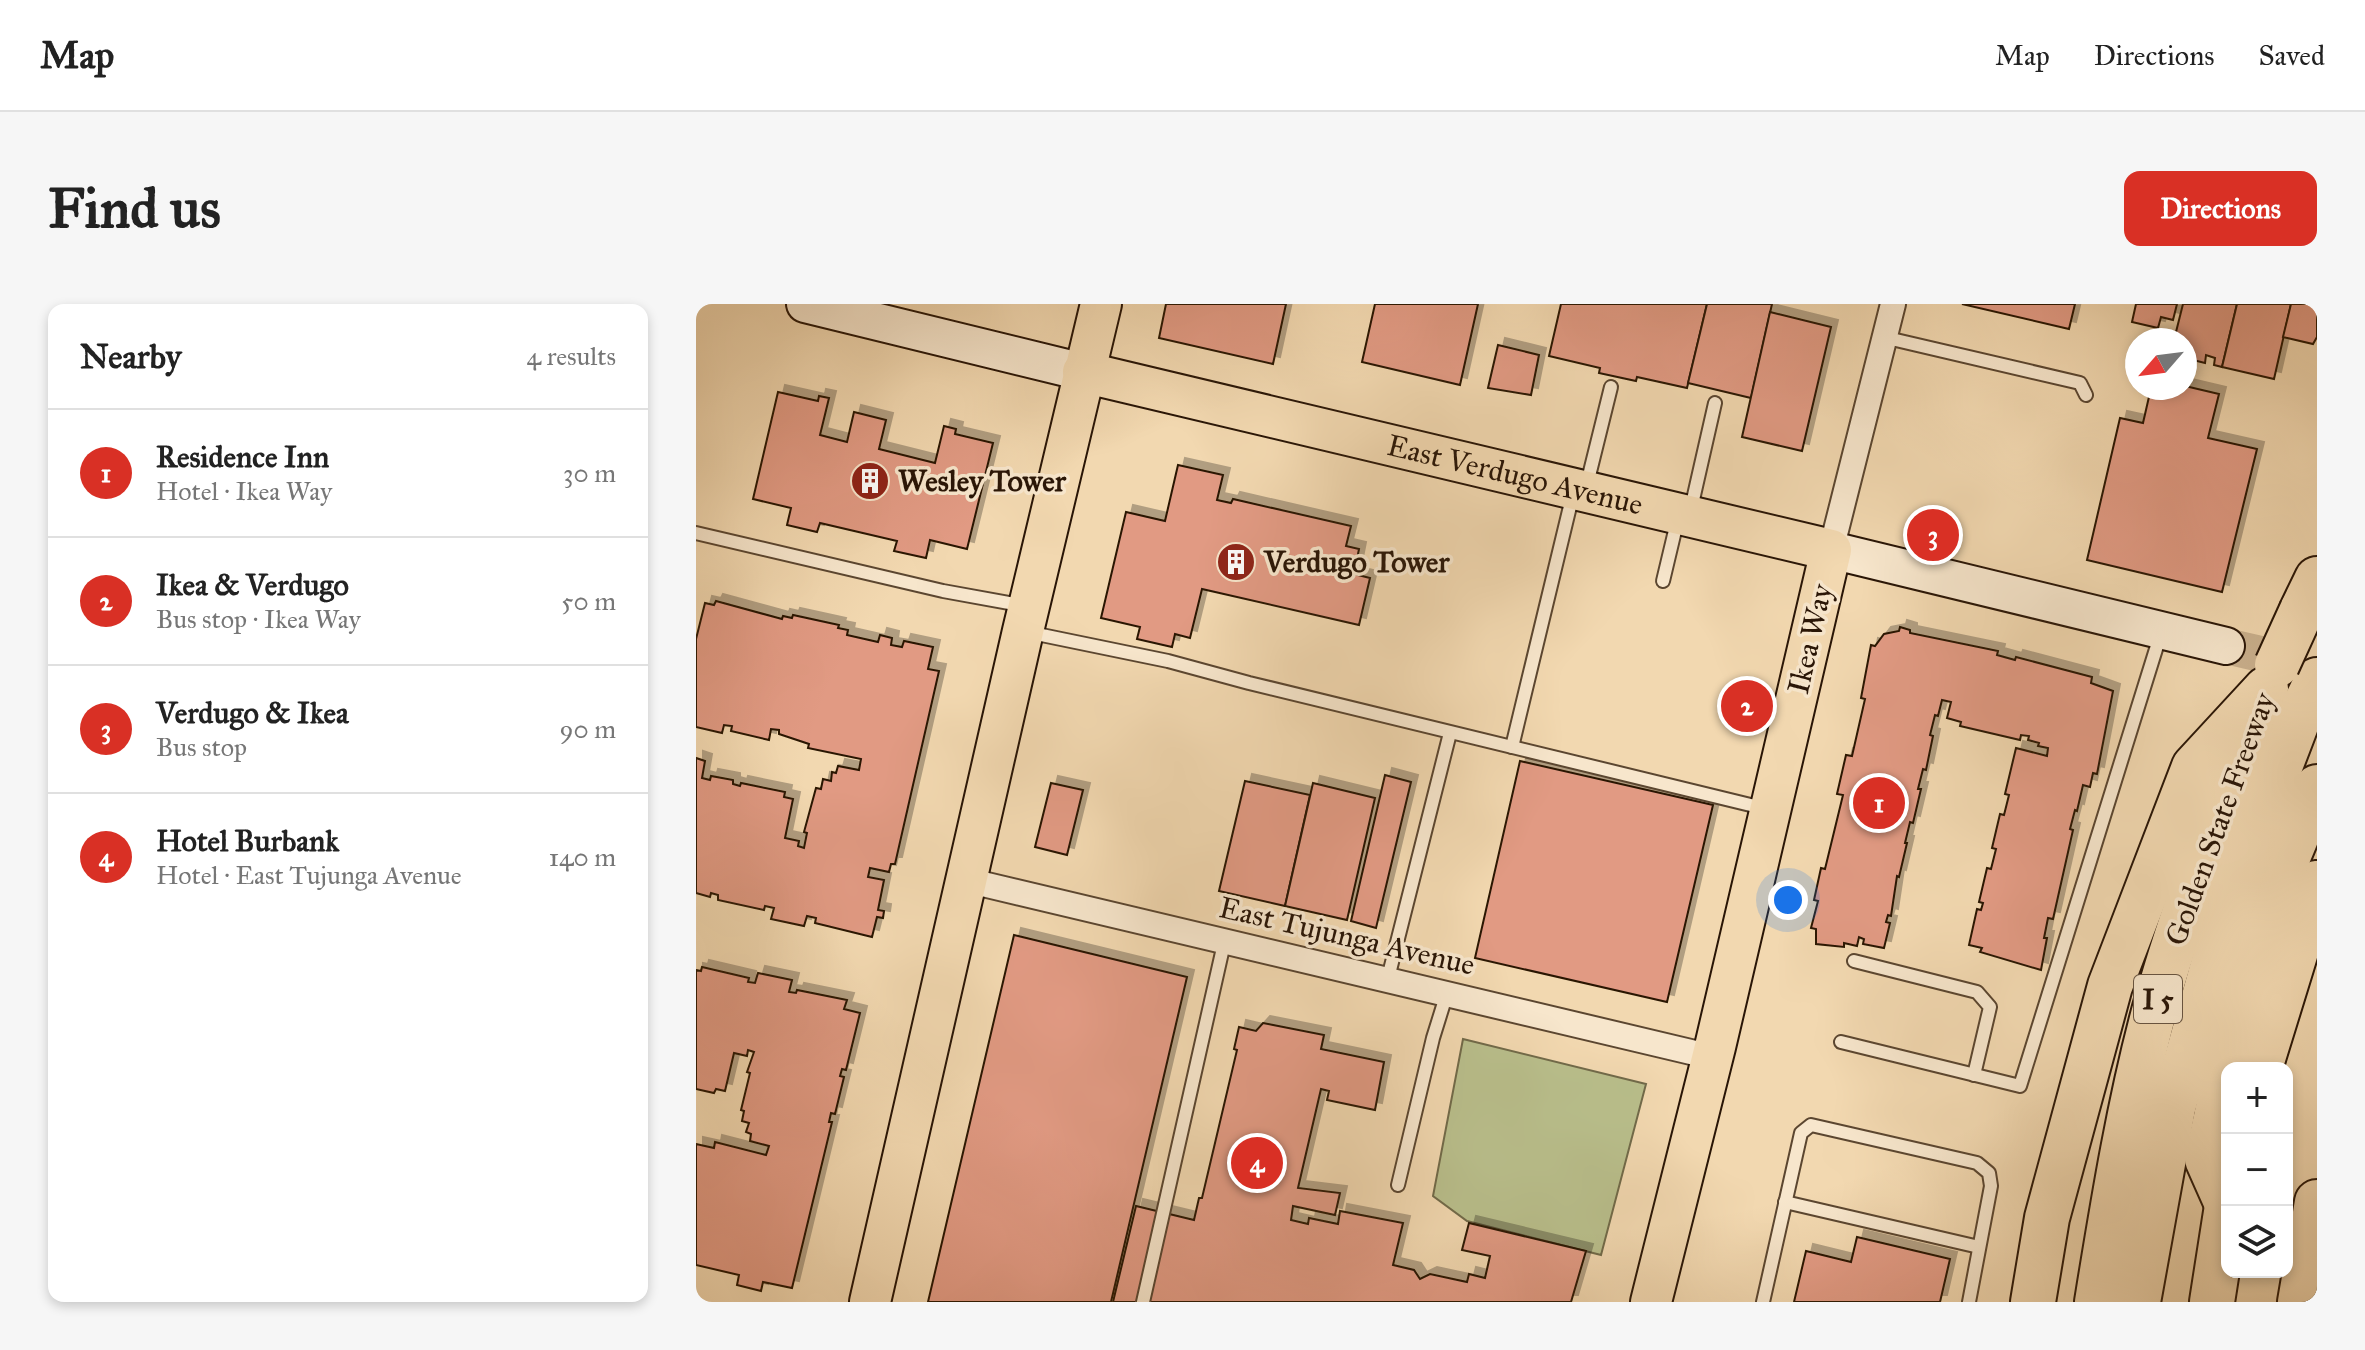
<!DOCTYPE html>
<meta charset="utf-8">
<style>
body{margin:0;font-family:"IM FELL Great Primer",serif;background:#f6f6f6;color:#222}
.controls{position:absolute;right:24px;bottom:24px;display:grid;overflow:hidden;border-radius:16px;box-shadow:0 4px 12px #0003}
.controls button{width:72px;height:72px;display:grid;place-items:center;padding:0;border:0;border-bottom:2px solid #e0e0e0;background:#fff;color:#222;font:40px sans-serif}
.compass{position:absolute;left:1429px;top:24px;width:72px;height:72px;border-radius:50%;background:#fff;box-shadow:0 4px 12px #0003;rotate:242deg}
.you{position:absolute;left:1092px;top:596px;width:28px;height:28px;margin:-20px;border:6px solid #fff;border-radius:50%;background:#1a73e8;box-shadow:0 0 0 12px #1a73e833}
.badge{display:grid;place-items:center;width:52px;height:52px;border-radius:50%;background:#d93025;color:#fff;font-size:26px;font-weight:700}
.pin{position:absolute;translate:-50% -50%;border:4px solid #fff;box-shadow:0 2px 8px #0006}
.list{margin:0;padding:0;list-style:none}
h2{display:flex;justify-content:space-between;align-items:center;height:104px;margin:0;padding:0 32px;font-size:34px}
h2 small{font-size:26px;font-weight:400;color:#767676}
.list li{display:grid;grid-template-columns:52px 1fr auto;gap:24px;align-items:center;box-sizing:border-box;height:128px;padding:0 32px;border-top:2px solid #e0e0e0}
.list b{display:block;font-size:30px;white-space:nowrap}
.list p{margin:0;font-size:26px;white-space:nowrap;color:#767676}
.list em{font-size:26px;font-style:normal;color:#767676}
.icon{flex:none;width:44px;height:44px;fill:none;stroke:currentColor;stroke-width:2;stroke-linecap:round;stroke-linejoin:round}
.map{position:relative;flex:none;width:1621px;height:998px;overflow:hidden;border-radius:16px}
header{display:flex;align-items:center;gap:48px;box-sizing:border-box;height:112px;padding:0 40px;background:#fff;border-bottom:2px solid #e0e0e0}
header strong{font-size:38px}
nav{display:flex;gap:44px;margin-inline-start:auto;font-size:28px}
.intro{display:flex;align-items:center;justify-content:space-between;box-sizing:border-box;height:192px;padding:0 48px}
h1{margin:0;font-size:56px}
.button{padding:20px 36px;border-radius:16px;background:#d93025;color:#fff;font-size:28px;font-weight:700}
main{display:flex;gap:48px;padding:0 48px}
aside{flex:1;background:#fff;border-radius:16px;box-shadow:0 4px 12px #0003}
.map>svg:first-child{display:block}
.green{fill:#b9bf8c;stroke:#716a49;stroke-width:2}
.building{fill:#e19a83;stroke:#291506;stroke-width:2;filter:url(#shadow)}
.lines{fill:none;stroke-linecap:round;stroke-linejoin:round}
.secondary-tunnel{stroke:#cab18e;stroke-width:36;stroke-dasharray:36 18;stroke-linecap:butt}
.service-casing{stroke:#5b4630;stroke-width:16}
.minor-casing{stroke:#5b4630;stroke-width:28}
.secondary-casing{stroke:#291506;stroke-width:40}
.primary-casing{stroke:#291506;stroke-width:44}
.motorway-casing{stroke:#291506;stroke-width:48}
.service{stroke:#f7e6cc;stroke-width:12}
.minor{stroke:#f7e6cc;stroke-width:24}
.secondary{stroke:#f7e6cc;stroke-width:36}
.primary{stroke:#f2d8b0;stroke-width:40}
.motorway{stroke:#f2d8b0;stroke-width:44}
.motorway-bridge-casing{stroke:#291506;stroke-width:48;stroke-linecap:butt}
.motorway-bridge{stroke:#f2d8b0;stroke-width:44}
.labels{text-anchor:middle;stroke-width:7;stroke-linejoin:round;paint-order:stroke}
.shield{fill:#f7e6cc;stroke:#675441;stroke-width:2}
.shield-label{font-size:28px;font-weight:bold;fill:#291506}
.street-label{font-size:30px;fill:#291506;stroke:#f7e6cc}
.poi-label{font-size:30px;font-weight:bold;fill:#291506;stroke:#f7e6cc;text-anchor:start}
</style>
<header>
<strong>Map</strong>
<nav><a>Map</a><a>Directions</a><a>Saved</a></nav>
</header>
<div class="intro"><h1>Find us</h1><a class="button">Directions</a></div>
<main>
<aside>
<h2>Nearby<small>4 results</small></h2>
<ul class="list">
<li><span class="badge">1</span><div><b>Residence Inn</b><p>Hotel · Ikea Way</p></div><em>30 m</em></li>
<li><span class="badge">2</span><div><b>Ikea &amp; Verdugo</b><p>Bus stop · Ikea Way</p></div><em>50 m</em></li>
<li><span class="badge">3</span><div><b>Verdugo &amp; Ikea</b><p>Bus stop</p></div><em>90 m</em></li>
<li><span class="badge">4</span><div><b>Hotel Burbank</b><p>Hotel · East Tujunga Avenue</p></div><em>140 m</em></li>
</ul>
</aside>
<div class="map">
<svg width="1621" height="998" viewBox="0 0 1621 998">
<defs>
<filter id="shadow"><feDropShadow dx="7" dy="-7" stdDeviation="0" flood-color="#0004"/></filter>
</defs>
<rect width="100%" height="100%" fill="#f2d8b0"/>
<filter id="stains"><feTurbulence type="fractalNoise" baseFrequency=".0025" numOctaves="4"/><feColorMatrix values="0 0 0 0 .2 0 0 0 0 .09 0 0 0 0 .02 0 0 0 .5 -.17"/></filter>
<radialGradient id="worn" r=".72"><stop offset=".6" stop-color="#630" stop-opacity="0"/><stop offset="1" stop-color="#630" stop-opacity=".3"/></radialGradient>
<polygon class="green" points="767,735 950,780 905,951 771,917 737,892"/>
<g class="building">
<polygon points="470,0 590,0 577,60 463,34"/>
<polygon points="679,0 782,0 764,81 666,58"/>
<polygon points="865,0 1011,0 991,84 941,73 940,77 903,69 904,64 853,52"/>
<polygon points="1011,0 1076,0 1055,94 992,79"/>
<polygon points="1266,0 1379,0 1373,25"/>
<polygon points="1440,0 1481,0 1477,16 1465,13 1462,24 1436,18"/>
<polygon points="1487,0 1541,0 1526,63 1518,61 1519,54 1510,51 1509,59 1489,54 1489,36 1478,36"/>
<polygon points="1541,0 1595,0 1578,75 1526,63"/>
<polygon points="1595,0 1621,0 1621,33 1617,40 1587,33"/>
<polygon points="1074,8 1135,23 1106,147 1046,133"/>
<polygon points="802,41 843,51 835,91 792,84"/>
<polygon points="1489,82 1523,90 1512,134 1561,145 1526,288 1391,256 1424,114 1447,119 1455,84 1489,84"/>
<polygon points="82,88 122,97 123,92 133,94 124,131 151,138 158,108 190,116 183,145 239,159 248,122 260,125 259,130 297,139 271,245 234,236 230,254 198,247 201,237 124,219 121,228 91,221 95,204 57,195"/>
<polygon points="482,161 527,171 521,196 535,199 537,195 655,222 650,242 663,245 658,270 674,274 663,321 506,285 494,334 479,330 476,343 441,335 444,323 405,314 430,208 469,217"/>
<polygon points="20,297 86,315 87,312 96,314 97,311 143,321 142,324 152,326 151,331 182,338 184,331 196,334 195,341 206,343 208,337 237,343 232,365 243,367 199,560 195,560 193,568 174,564 172,573 188,576 182,606 188,607 187,614 181,613 176,633 119,619 120,614 111,612 108,622 75,615 78,604 69,602 68,606 22,596 22,591 15,589 14,593 0,589 0,454 9,457 6,474 14,476 15,472 37,476 37,480 44,482 45,479 89,488 88,493 97,495 89,534 103,537 102,542 108,544 111,529 108,528 120,484 125,485 127,475 135,477 136,468 140,469 142,462 163,466 165,455 112,444 113,440 83,430 83,426 75,425 73,436 35,427 36,422 28,421 26,429 0,423 0,335 9,299 18,301"/>
<polygon points="1204,323 1214,326 1214,329 1302,347 1301,351 1319,356 1320,353 1396,373 1395,379 1417,387 1401,470 1397,469 1394,483 1387,481 1381,507 1379,506 1374,525 1377,526 1357,615 1352,614 1348,634 1351,634 1345,666 1284,648 1286,644 1273,641 1281,605 1285,606 1287,599 1283,598 1291,564 1295,565 1300,545 1296,544 1304,510 1308,511 1313,491 1309,490 1320,444 1351,452 1352,444 1342,442 1343,439 1332,436 1333,432 1325,431 1324,436 1264,422 1265,418 1251,414 1255,398 1246,396 1242,412 1239,411 1234,431 1237,432 1230,466 1227,465 1222,485 1225,485 1217,519 1214,518 1209,539 1211,539 1203,573 1201,572 1195,612 1192,611 1190,618 1194,619 1188,644 1167,640 1168,635 1163,633 1161,642 1148,639 1148,643 1120,640 1120,625 1115,624 1122,597 1118,596 1125,564 1129,565 1147,491 1141,490 1150,451 1156,452 1169,395 1165,394 1175,341 1179,342 1188,330 1203,327"/>
<polygon points="824,457 1017,501 971,698 779,654"/>
<polygon points="689,471 715,478 680,624 655,617"/>
<polygon points="549,477 614,491 589,602 523,587"/>
<polygon points="355,479 387,486 371,551 339,543"/>
<polygon points="617,479 679,494 651,616 589,602"/>
<polygon points="318,631 491,673 415,998 232,998"/>
<polygon points="6,663 53,674 52,678 59,679 62,669 96,676 93,688 100,689 101,686 151,696 148,705 164,709 150,766 146,765 144,772 148,773 139,810 135,809 133,818 136,818 96,984 67,978 65,987 41,981 43,971 0,961 0,840 18,844 19,838 70,851 73,842 54,837 55,830 50,828 53,819 46,817 48,807 45,806 54,769 51,768 58,748 52,746 51,752 38,749 29,787 20,785 18,789 0,785 0,666 5,667"/>
<polygon points="567,719 628,731 625,745 688,758 679,806 631,796 633,787 625,785 602,884 644,889 639,911 597,902 595,916 612,920 613,914 642,920 644,907 707,919 697,961 718,966 724,975 734,970 771,978 773,970 789,974 794,952 766,946 773,919 890,947 875,998 417,998 440,902 498,916 503,894 506,894 541,746 538,745 543,723 560,727"/>
<polygon points="1161,933 1254,955 1244,998 1098,998 1110,947 1155,958"/>
</g>
<g class="lines">
<polyline class="secondary-tunnel" points="1530,342 1608,360"/>
<defs>
<g id="service">
<polyline points="1187,33 1384,79 1390,91"/>
<polyline points="890,184 915,83"/>
<polyline points="994,209 1019,99"/>
<polyline points="0,229 247,287 329,302"/>
<polyline points="967,277 982,214"/>
<polyline points="331,328 472,357 553,379 1071,505"/>
<polyline points="816,443 877,190"/>
<polyline points="1158,657 1281,688 1294,703 1278,771"/>
<polyline points="692,674 754,429"/>
<polyline points="1145,738 1324,782 1465,329"/>
<polyline points="702,881 737,734 751,689"/>
<polyline points="1089,898 1283,943"/>
<polyline points="447,998 529,635"/>
<polyline points="1067,998 1105,829 1115,821 1281,859 1293,869 1295,882 1273,998"/>
</g>
<g id="minor">
<polyline points="1135,246 1197,0"/>
<polyline points="270,576 1016,753"/>
</g>
<g id="secondary">
<polyline points="109,0 387,68"/>
<polyline points="1135,246 1530,342"/>
</g>
<g id="primary">
<path id="s1" d="M387,68L1135,246L1019,743L955,998"/>
<polyline points="174,998 327,327 405,0"/>
</g>
<g id="motorway">
<polyline points="1606,306 1621,275"/>
<polyline points="1564,764 1621,579"/>
<polyline points="1531,900 1511,855 1542,712 1587,565 1621,483"/>
<polyline points="1337,998 1351,914 1414,682 1498,463 1570,385"/>
<path d="M1401,998C1417,900 1433,800 1459,704C1487,602 1527,503 1563,404"/>
<polyline points="1442,998 1477,804 1524,636 1559,528 1603,413 1621,376"/>
<polyline points="1516,998 1531,902"/>
<polyline points="1604,998 1621,898"/>
</g>
</defs>
<use href="#service" class="service-casing"/>
<use href="#minor" class="minor-casing"/>
<use href="#secondary" class="secondary-casing"/>
<use href="#primary" class="primary-casing"/>
<use href="#motorway" class="motorway-casing"/>
<use href="#service" class="service"/>
<use href="#minor" class="minor"/>
<use href="#secondary" class="secondary"/>
<use href="#primary" class="primary"/>
<use href="#motorway" class="motorway"/>
<defs>
<polyline id="motorway-bridge" points="1581,361 1606,306"/>
</defs>
<use href="#motorway-bridge" class="motorway-bridge-casing"/>
<use href="#motorway-bridge" class="motorway-bridge"/>
</g>
<defs>
<symbol id="building-disc" viewBox="-11 -11 22 22"><circle r="9.5" fill="#8f2418" stroke="#f7e6cc"/><path d="M-4-6H4V6H1V3H-1V6H-4ZM-2.5-4.3h1.7v1.8h-1.7ZM.8-4.3h1.7v1.8H.8ZM-2.5-1h1.7V.8h-1.7ZM.8-1h1.7V.8H.8Z" fill="#fff"/></symbol>
</defs>
<g fill-rule="evenodd">
<use href="#building-disc" x="152" y="155" width="44" height="44"/>
<use href="#building-disc" x="518" y="236" width="44" height="44"/>
</g>
<g class="labels">
<rect class="shield" x="1438" y="671" width="48" height="48" rx="6"/>
<g class="shield-label">
<text x="1462" y="705">I 5</text>
</g>
<g class="street-label">
<text dy="10" stroke="none"><textPath href="#s1" startOffset="444">East Verdugo Avenue</textPath></text>
<text transform="translate(1114 335) rotate(-77)" y="10">Ikea Way</text>
<text transform="translate(1524 515) rotate(-70)" y="10">Golden State Freeway</text>
<text transform="translate(651 632) rotate(13)" y="10">East Tujunga Avenue</text>
</g>
<g class="poi-label">
<text x="202" y="187">Wesley Tower</text>
<text x="568" y="268">Verdugo Tower</text>
</g>
</g>
<rect width="100%" height="100%" filter="url(#stains)"/>
<rect width="100%" height="100%" fill="url(#worn)"/>
</svg>
<div class="controls">
<button>+</button>
<button>−</button>
<button><svg class="icon" aria-label="layers" viewBox="0 0 24 24"><path d="M12 4l9 5-9 5-9-5zM3 14l9 5 9-5"/></svg></button>
</div>
<svg class="compass" viewBox="-18 -18 36 36"><path d="M0-13l5 13h-10z" fill="#e53935"/><path d="M0 13l5-13h-10z" fill="#767676"/></svg>
<div class="you"></div>
<div class="pin badge" style="left:1183px;top:499px">1</div>
<div class="pin badge" style="left:1051px;top:402px">2</div>
<div class="pin badge" style="left:1237px;top:231px">3</div>
<div class="pin badge" style="left:561px;top:859px">4</div>
</div>
</main>
